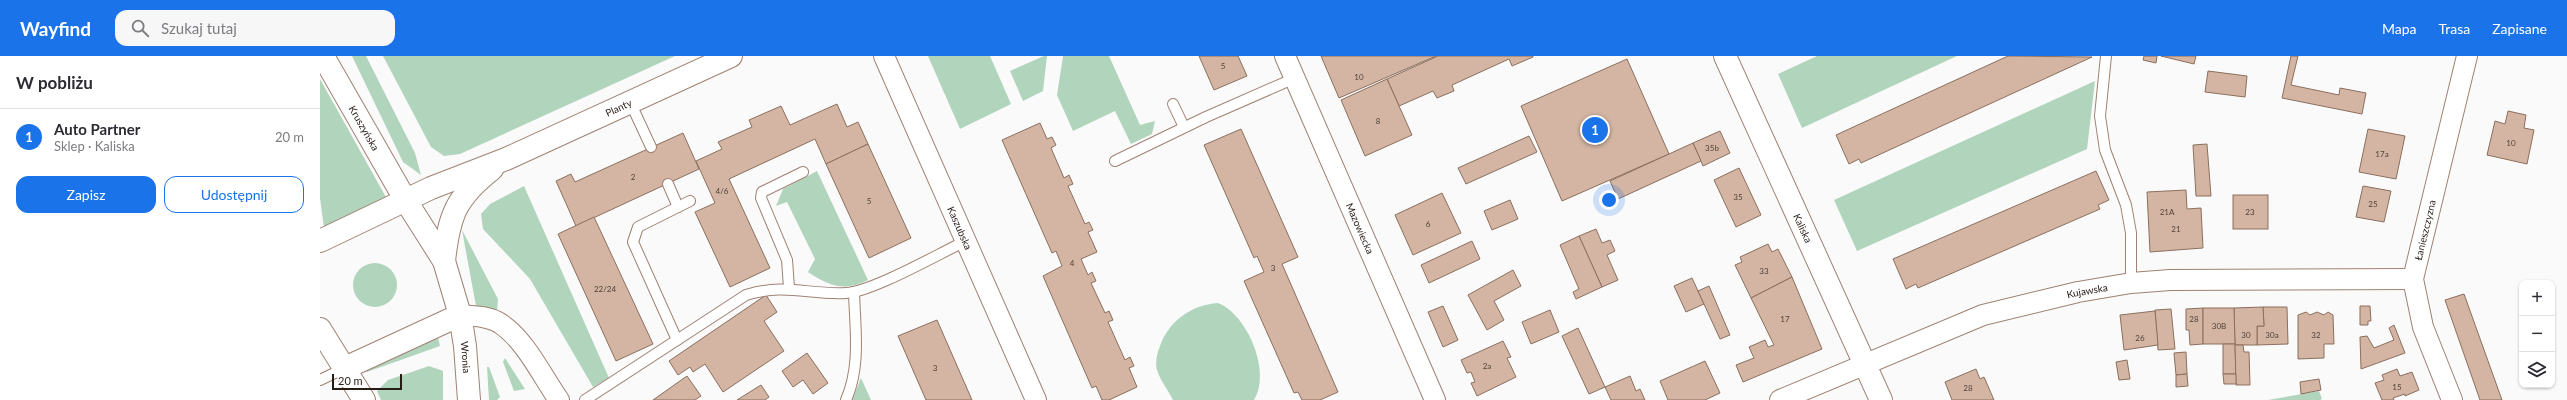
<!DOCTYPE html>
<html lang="pl">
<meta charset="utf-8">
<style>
body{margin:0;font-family:Lato,sans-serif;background:#f7f7f7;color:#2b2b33}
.controls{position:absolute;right:12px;bottom:12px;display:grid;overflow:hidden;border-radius:8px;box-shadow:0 1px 3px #0004}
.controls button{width:36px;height:36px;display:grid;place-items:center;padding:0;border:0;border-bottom:1px solid #e1e1e2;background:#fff;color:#2b2b33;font:20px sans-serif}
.scale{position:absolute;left:12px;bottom:10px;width:70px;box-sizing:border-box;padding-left:4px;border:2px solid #271b15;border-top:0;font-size:11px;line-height:14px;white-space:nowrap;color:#271b15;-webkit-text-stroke:3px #fff;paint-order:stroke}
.you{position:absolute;left:1289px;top:144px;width:14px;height:14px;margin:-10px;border:3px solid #fff;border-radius:50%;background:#1a73e8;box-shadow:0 0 0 6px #1a73e833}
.badge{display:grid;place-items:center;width:26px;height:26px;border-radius:50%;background:#1a73e8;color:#fff;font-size:13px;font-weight:700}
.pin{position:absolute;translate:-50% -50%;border:2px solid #fff;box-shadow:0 1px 4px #0006}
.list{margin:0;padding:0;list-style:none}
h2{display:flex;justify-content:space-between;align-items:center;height:52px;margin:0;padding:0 16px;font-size:17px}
h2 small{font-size:13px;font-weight:400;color:#7c7c81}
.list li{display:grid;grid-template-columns:26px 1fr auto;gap:12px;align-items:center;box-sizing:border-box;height:56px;padding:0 16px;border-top:1px solid #e1e1e2}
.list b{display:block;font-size:15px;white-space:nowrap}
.list p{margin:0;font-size:13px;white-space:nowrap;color:#7c7c81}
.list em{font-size:13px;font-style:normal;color:#7c7c81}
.actions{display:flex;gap:8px;padding:12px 16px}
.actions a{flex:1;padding:9px 0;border:1px solid #1a73e8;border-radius:12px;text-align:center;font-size:14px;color:#1a73e8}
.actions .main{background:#1a73e8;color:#fff}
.icon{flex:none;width:22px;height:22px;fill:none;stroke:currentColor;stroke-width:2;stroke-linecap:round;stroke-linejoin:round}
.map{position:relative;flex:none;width:2247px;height:344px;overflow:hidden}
header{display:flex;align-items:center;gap:24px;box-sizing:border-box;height:56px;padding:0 20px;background:#1a73e8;color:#fff}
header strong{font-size:19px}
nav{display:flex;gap:22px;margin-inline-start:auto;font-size:14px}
.search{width:280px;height:36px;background:#f7f7f7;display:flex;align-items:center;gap:10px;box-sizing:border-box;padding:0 14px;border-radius:12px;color:#7c7c81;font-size:15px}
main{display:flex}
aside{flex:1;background:#fff}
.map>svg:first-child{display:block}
.green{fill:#b1d5bc}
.building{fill:#d4b5a3;stroke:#8b6f5e}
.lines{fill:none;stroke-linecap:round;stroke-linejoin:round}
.lane-casing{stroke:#a08173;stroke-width:12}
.street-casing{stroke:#a08173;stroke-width:22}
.secondary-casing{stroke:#a08173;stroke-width:24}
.lane{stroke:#fff;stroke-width:10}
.street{stroke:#fff;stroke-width:20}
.secondary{stroke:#fff;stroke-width:22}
.labels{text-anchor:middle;stroke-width:3;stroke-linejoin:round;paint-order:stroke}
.number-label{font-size:8px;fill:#524238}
.street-label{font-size:10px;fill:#271b15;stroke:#fff}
</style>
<header>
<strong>Wayfind</strong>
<div class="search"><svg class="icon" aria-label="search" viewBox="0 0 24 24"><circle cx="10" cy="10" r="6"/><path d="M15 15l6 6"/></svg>Szukaj tutaj</div>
<nav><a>Mapa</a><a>Trasa</a><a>Zapisane</a></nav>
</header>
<main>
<aside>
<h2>W pobliżu<small></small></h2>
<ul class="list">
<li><span class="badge">1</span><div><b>Auto Partner</b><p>Sklep · Kaliska</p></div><em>20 m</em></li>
</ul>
<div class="actions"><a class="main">Zapisz</a><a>Udostępnij</a></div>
</aside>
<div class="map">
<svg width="2247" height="344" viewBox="0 0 2247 344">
<rect width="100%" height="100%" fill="#fafafa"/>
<g class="green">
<polygon points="32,0 46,0 95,97 101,119 83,106"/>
<polygon points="63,0 355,0 140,98 124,100 111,91"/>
<polygon points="608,0 670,0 691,48 640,73"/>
<polygon points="724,0 727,0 723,35 703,45 690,15"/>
<polygon points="743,0 789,0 820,69 835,65 832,78 811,88 795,55 753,75 737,39"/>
<polygon points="1497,0 1637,0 1482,72 1458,18"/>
<polygon points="0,23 67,143 4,172 0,142"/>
<polygon points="1775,25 1767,93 1537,195 1514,144"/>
<path d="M497,115L548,224C525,236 509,230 488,216L495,203L467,146L456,150L463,133Z"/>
<polygon points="204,130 289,322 273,331 210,223 163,173 161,158 170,148"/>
<polygon points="142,174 178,243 177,255 156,250"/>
<circle cx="55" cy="229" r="22"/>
<path d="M898,247C927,258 952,316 934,344H853C848,334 840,324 837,314C835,307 837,297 840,290C849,265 871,249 898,247Z"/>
<polygon points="116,281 118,282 120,290 47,316 45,313"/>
<polygon points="185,302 205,333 194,335 183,306"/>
<polygon points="109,310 123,315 123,344 61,344 57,335 68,324"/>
<polygon points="167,311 169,311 180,341 177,344 169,344"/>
<polygon points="541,322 551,344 532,344"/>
<polygon points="1999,335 2002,343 2000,344 1948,344"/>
</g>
<g class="building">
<polygon points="879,0 918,0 927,20 894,34"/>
<polygon points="1001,0 1116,0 1019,42"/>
<polygon points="1118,0 1213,0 1213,1 1192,10 1189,3 1132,29 1134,35 1117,42 1113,35 1079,50 1067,23"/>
<polygon points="1688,0 1772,1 1541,107 1539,103 1529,108 1516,79"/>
<polygon points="1824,0 1837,0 1836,7 1823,4"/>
<polygon points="1841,0 1876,0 1874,8"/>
<polygon points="1971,0 1978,0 1971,29 2019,39 2020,32 2046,37 2042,58 1962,42"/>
<polygon points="1307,3 1349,98 1242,145 1201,50"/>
<polygon points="1888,15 1927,20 1925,41 1885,36"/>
<polygon points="1067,23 1092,79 1045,100 1021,44"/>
<polygon points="517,48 527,71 538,66 548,88 506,108 495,83 409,123 450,212 410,231 375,156 395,147 376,105 402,93 398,86 432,71 429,64 461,50 470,69"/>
<polygon points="2188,55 2206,59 2204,72 2214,74 2207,108 2167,99 2175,65 2185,68"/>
<polygon points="720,67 727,83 732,81 736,89 731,92 744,122 749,119 753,128 748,130 765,168 769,166 773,174 768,176 777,196 761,203 768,219 772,216 776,225 771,227 785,257 789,255 793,264 788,266 805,304 810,301 814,310 809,312 817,331 789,344 782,344 776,330 772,332 723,220 742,210 736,195 732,197 682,84"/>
<polygon points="921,73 978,201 962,208 1018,336 1000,344 982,344 978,336 974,337 924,225 944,216 937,200 934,202 884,89"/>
<polygon points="2048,73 2085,80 2076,123 2039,116"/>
<polygon points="1400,75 1410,97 1383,110 1373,87"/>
<polygon points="363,77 379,113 256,170 236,125 251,118 255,126"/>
<polygon points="1209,80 1217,96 1146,128 1138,112"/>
<polygon points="1373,87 1381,105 1298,143 1290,125"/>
<polygon points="548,88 591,182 549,202 506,108"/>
<polygon points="1887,88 1891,140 1876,140 1873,89"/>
<polygon points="1419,112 1441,159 1416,171 1394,124"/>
<polygon points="1776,115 1789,144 1778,149 1780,153 1598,232 1596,228 1586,233 1573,203"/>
<polygon points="2043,130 2071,135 2064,166 2036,161"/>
<polygon points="1866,134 1867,153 1881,152 1883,192 1830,196 1827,136"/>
<polygon points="1122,137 1141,177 1093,199 1075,159"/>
<rect x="1913" y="139" width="35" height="34"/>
<polygon points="1190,144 1198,163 1172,174 1164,155"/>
<polygon points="274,161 333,288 296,305 238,178"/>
<polygon points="1276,173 1282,187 1290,184 1295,195 1287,199 1298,224 1282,231 1259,180"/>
<polygon points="1259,180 1282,231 1256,243 1253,236 1259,233 1240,189"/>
<polygon points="1152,185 1160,203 1109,227 1101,209"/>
<polygon points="1448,188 1452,196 1458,193 1472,221 1431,242 1415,209 1422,206 1420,201"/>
<polygon points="1193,214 1201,230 1174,245 1184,264 1167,274 1148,239"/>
<polygon points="1472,221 1502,293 1423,326 1416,309 1434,302 1429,291 1445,284 1448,291 1454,289 1431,242"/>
<polygon points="1372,222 1384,248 1366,256 1354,230"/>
<polygon points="1389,230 1410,279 1400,283 1378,235"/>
<polygon points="2144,238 2182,344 2160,344 2125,244"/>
<polygon points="446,239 457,256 444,265 464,295 403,336 385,308 373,316 370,311 358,319 349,305"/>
<polygon points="1123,250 1138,284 1123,291 1108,256"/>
<polygon points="2040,250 2050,250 2051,265 2048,265 2048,269 2040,269"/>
<polygon points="1943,251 1967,251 1968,288 1937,289 1937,270 1944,270"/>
<polygon points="1943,251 1944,270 1937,270 1937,289 1915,289 1914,252"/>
<polygon points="1883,252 1883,288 1870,289 1869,274 1866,274 1866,253"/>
<polygon points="1883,252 1914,252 1915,288 1883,288"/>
<polygon points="1851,253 1855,293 1838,294 1835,254"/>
<polygon points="1230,254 1239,276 1211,288 1202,266"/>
<polygon points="1835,255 1838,289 1804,294 1800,259"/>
<polygon points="1986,256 1990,259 1997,256 2004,259 2008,256 2013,259 2014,288 2004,288 2004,302 1978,303 1978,259"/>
<polygon points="617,264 652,344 606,344 578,280"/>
<polygon points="2074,269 2085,297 2041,313 2040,281 2047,280 2054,292 2074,284 2069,272"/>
<polygon points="1258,272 1285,331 1269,338 1242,280"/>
<polygon points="1183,285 1191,301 1187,302 1196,321 1157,340 1151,327 1155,326 1151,316 1147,317 1141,304"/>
<polygon points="1903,288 1915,288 1916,318 1903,318"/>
<polygon points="1915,289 1923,289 1924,296 1929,296 1930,329 1916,329"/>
<polygon points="1866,296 1867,318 1856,319 1854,297"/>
<polygon points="487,297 508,327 493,338 483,324 473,331 462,315"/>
<polygon points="1807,304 1810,323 1799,324 1796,306"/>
<polygon points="1385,305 1400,337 1385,344 1348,344 1340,325"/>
<polygon points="1656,313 1660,323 1664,321 1674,344 1632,344 1625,326"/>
<polygon points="2077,313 2080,320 2092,316 2099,334 2085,340 2085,338 2073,342 2074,344 2062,344 2055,327 2064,324 2062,319"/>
<polygon points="1867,318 1868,330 1856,331 1856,319"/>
<polygon points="1903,318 1916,318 1916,328 1904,328"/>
<polygon points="367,320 381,340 375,344 333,344"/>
<polygon points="1310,320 1316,335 1320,333 1325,344 1291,344 1285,331"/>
<polygon points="1999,323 2001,334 1981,338 1980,326"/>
<polygon points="441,329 449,341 445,344 417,344"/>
</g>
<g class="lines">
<defs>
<g id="lane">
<polyline points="1786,0 1780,60 1785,94 1806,149 1811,177 1811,227"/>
<polyline points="310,46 331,91"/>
<polyline points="853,48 864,71"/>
<polyline points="795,105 886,61 975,22"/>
<polyline points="348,128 358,151"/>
<polyline points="469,232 467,204 441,142 442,136 483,116"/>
<polyline points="357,284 313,186 318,171 370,145"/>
<polyline points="0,324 25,312"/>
<path d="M265,344L426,239C465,227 489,239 526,237C552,236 618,198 646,185"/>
<path d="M526,344C541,310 535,272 534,236"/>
</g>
<g id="street">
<path id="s1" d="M564,0L716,344"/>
<path id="s2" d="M965,0L1115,344"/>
<path d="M140,259C153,260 170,260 181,268C206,285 222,320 239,344"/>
<path id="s3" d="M1460,344L1663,259L1758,236L1811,227L1850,224L2093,223"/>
<path id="s4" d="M2132,344L2103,271L2093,223L2147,0"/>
</g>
<g id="secondary">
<path id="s5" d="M3,0L86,145L124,205L140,259L145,290L149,344"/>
<path id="s6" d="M1405,0L1561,344"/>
<path id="s7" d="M0,185L111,132L186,103L411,0"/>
<path d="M124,205C129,160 135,142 172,113"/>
<polyline points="0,273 44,344"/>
<polyline points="25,312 140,259"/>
</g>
</defs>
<use href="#lane" class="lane-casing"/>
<use href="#street" class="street-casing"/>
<use href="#secondary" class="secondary-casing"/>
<use href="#lane" class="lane"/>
<use href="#street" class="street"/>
<use href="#secondary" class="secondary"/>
</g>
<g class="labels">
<g class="number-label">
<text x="903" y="13">5</text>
<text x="1039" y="24">10</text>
<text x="1058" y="68">8</text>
<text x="2191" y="90">10</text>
<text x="1392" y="95">35b</text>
<text x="2062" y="101">17a</text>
<text x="313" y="124">2</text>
<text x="402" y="138">4/6</text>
<text x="1418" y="144">35</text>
<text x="549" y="148">5</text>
<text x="2053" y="151">25</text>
<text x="1847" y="159">21A</text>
<text x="1930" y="159">23</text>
<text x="1108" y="171">6</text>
<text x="1856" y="176">21</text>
<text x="752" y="210">4</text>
<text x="953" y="215">3</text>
<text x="1444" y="218">33</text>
<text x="285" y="236">22/24</text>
<text x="1465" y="266">17</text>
<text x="1874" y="266">28</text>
<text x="1899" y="273">30B</text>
<text x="1926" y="282">30</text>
<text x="1952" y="282">30a</text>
<text x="1996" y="282">32</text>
<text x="1820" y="285">26</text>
<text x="1167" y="313">2a</text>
<text x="615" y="315">3</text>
<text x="2077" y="334">15</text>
<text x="1648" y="335">28</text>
</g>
<g class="street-label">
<text dy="4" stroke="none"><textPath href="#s7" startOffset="327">Planty</textPath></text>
<text dy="4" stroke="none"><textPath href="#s5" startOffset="83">Kruszyńska</textPath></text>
<text dy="4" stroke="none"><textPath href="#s1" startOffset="188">Kaszubska</textPath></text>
<text dy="4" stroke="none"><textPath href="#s2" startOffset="188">Mazowiecka</textPath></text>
<text dy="4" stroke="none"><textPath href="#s6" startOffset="189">Kaliska</textPath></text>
<text dy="4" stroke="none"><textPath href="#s4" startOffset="178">Łanieszczyzna</textPath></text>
<text dy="4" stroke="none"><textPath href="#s3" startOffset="327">Kujawska</textPath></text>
<text dy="4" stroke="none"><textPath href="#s5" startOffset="337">Wronia</textPath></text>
</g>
</g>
</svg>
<div class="controls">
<button>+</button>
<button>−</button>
<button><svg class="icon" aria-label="layers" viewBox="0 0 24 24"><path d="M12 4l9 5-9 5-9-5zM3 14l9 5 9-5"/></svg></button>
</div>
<div class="scale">20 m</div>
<div class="you"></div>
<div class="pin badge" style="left:1275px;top:74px">1</div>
</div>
</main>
